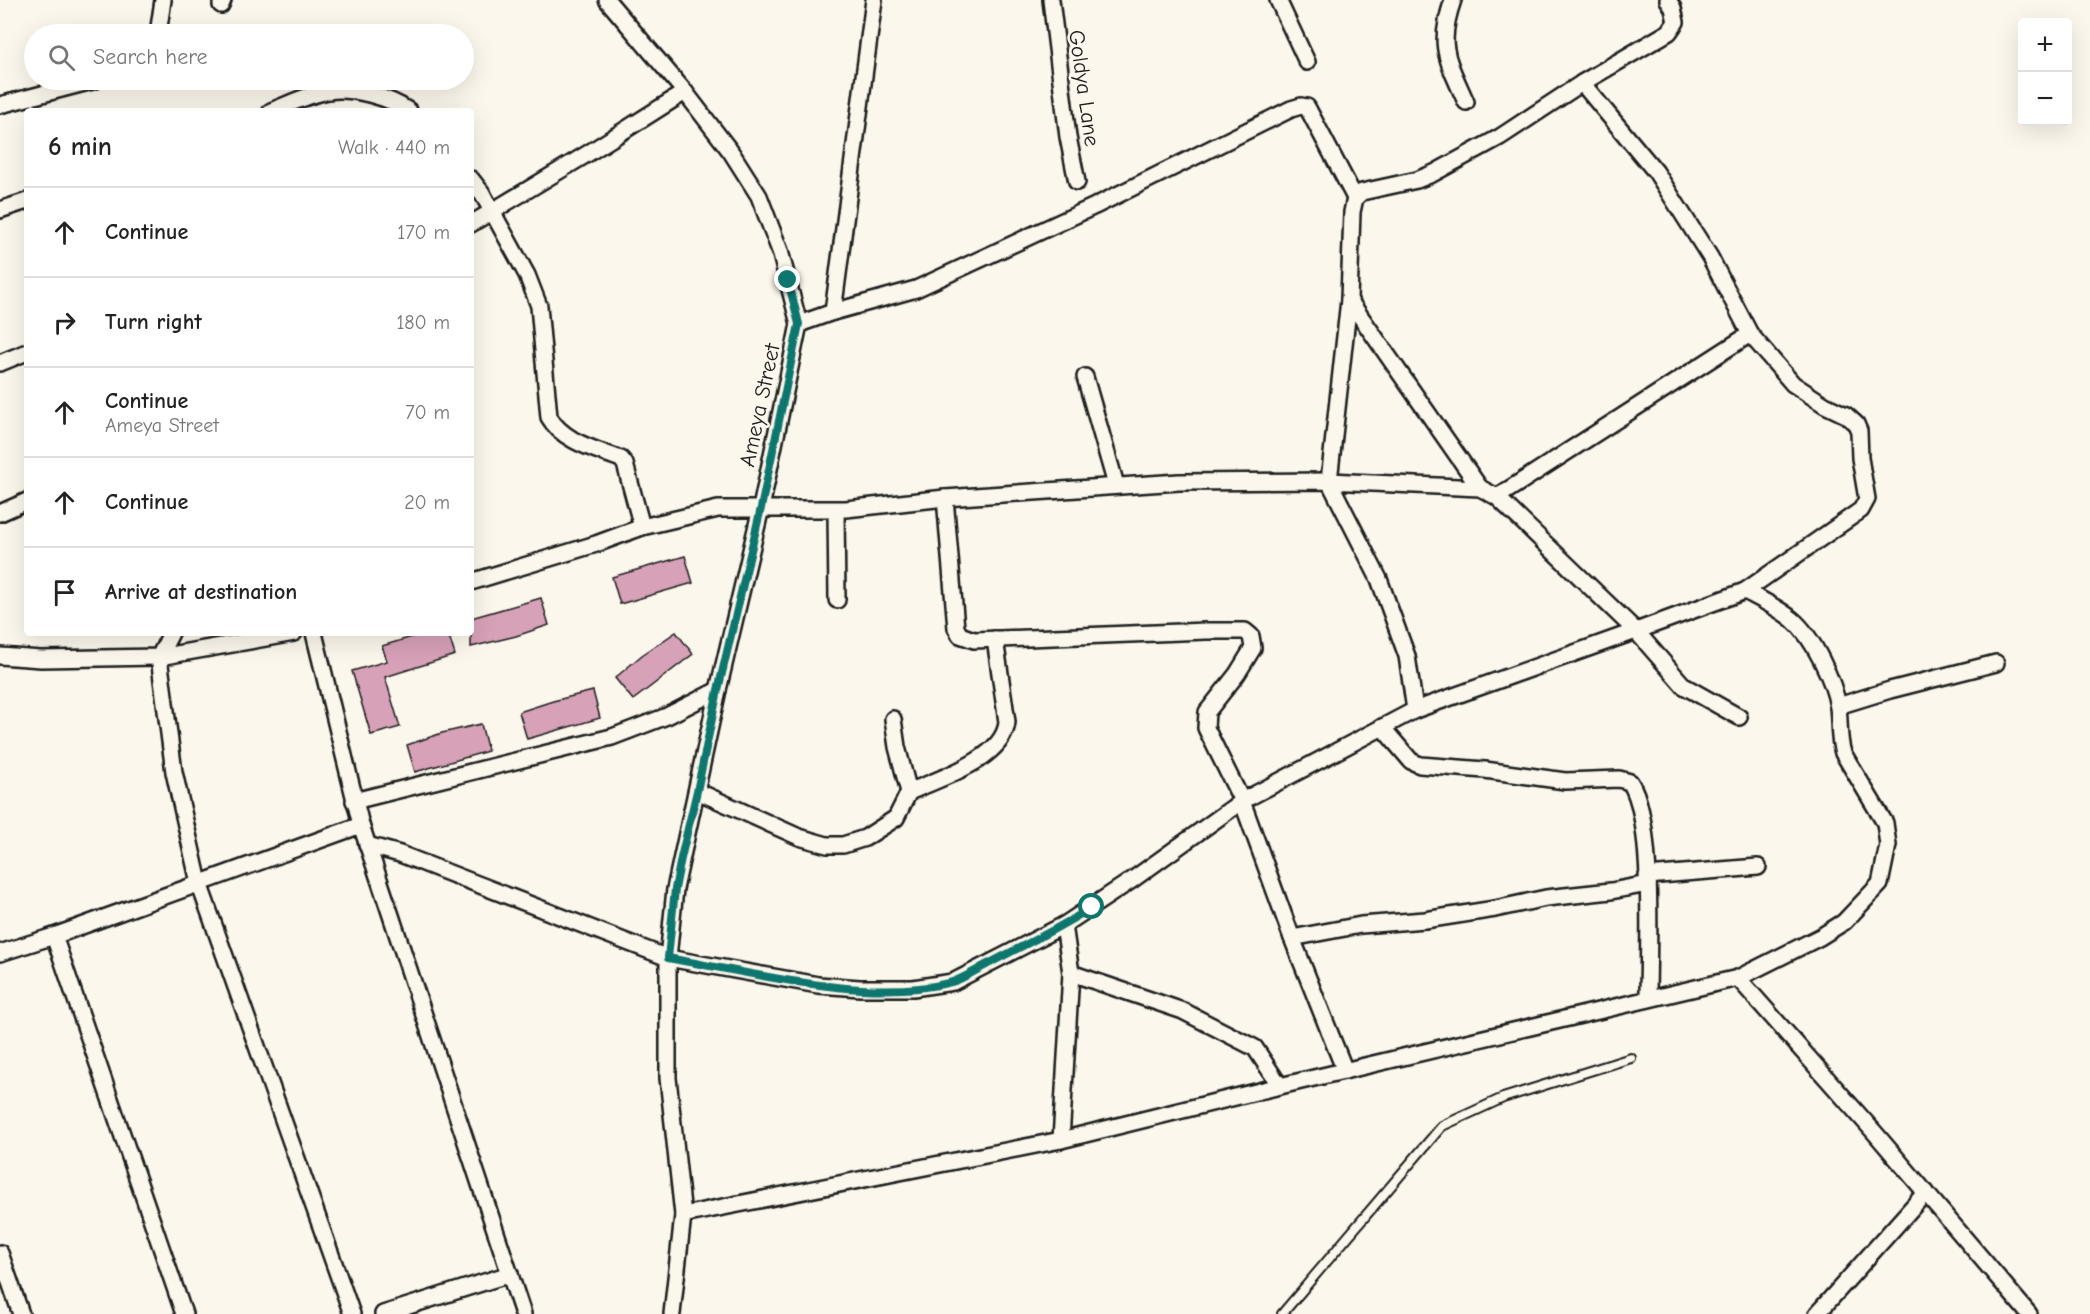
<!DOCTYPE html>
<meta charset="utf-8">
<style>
body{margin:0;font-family:"Comic Neue",sans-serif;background:#f6f6f6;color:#222}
.controls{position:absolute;right:18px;top:18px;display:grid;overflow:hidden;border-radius:6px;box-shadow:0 6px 24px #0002}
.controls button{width:54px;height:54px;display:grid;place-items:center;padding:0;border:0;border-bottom:2px solid #e0e0e0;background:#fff;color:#222;font:30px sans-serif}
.stop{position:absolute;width:18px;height:18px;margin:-14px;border:4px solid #0f766e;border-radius:50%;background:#fff}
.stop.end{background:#0f766e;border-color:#fff;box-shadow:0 2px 6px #0008}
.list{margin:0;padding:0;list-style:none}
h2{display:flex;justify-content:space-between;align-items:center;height:78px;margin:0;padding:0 24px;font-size:26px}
h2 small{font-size:20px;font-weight:400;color:#767676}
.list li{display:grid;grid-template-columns:39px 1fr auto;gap:18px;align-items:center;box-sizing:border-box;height:90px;padding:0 24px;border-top:2px solid #e0e0e0}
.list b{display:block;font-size:22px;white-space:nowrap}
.list p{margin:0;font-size:20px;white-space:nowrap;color:#767676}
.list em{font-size:20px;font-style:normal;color:#767676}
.icon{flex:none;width:33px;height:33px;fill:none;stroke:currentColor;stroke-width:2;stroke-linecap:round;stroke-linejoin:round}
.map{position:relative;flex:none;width:2090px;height:1314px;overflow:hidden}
.search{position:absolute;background:#fff;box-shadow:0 6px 24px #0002;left:24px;top:24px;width:450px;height:66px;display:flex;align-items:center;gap:15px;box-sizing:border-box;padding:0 21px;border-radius:33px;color:#767676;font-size:22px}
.panel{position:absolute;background:#fff;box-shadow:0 6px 24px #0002;left:24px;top:108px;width:450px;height:528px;border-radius:6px}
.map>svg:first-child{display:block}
.building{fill:#d7a1b7;stroke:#1c1c1c;stroke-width:1.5}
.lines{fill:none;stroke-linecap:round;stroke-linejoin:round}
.lane-casing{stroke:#1c1c1c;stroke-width:12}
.street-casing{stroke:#1c1c1c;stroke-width:20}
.lane{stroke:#fbf7ec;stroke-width:8}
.street{stroke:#fbf7ec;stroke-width:15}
.route{stroke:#0f766e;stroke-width:8}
.labels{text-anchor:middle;stroke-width:5;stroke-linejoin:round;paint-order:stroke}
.street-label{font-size:22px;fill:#1c1c1c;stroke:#fbf7ec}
</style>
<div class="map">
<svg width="2090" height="1314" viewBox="0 0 2090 1314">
<rect width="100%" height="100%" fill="#fbf7ec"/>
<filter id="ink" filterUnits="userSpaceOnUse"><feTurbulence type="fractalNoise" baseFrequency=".0167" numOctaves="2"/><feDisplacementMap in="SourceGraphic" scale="12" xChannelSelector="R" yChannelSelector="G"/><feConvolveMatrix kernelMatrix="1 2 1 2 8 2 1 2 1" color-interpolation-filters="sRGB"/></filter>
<g filter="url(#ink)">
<g class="building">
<polygon points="685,556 693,583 620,604 612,577"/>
<polygon points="541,598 549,625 516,636 471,647 471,618"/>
<polygon points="676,632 693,654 633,700 615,678 642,655"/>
<polygon points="425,633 448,633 455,655 385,677 400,727 371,735 352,671 387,661 382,646"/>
<polygon points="593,691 600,718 527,739 519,712 553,701"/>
<polygon points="481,724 488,751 415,772 407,745 442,733"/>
</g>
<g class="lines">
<defs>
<polyline id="lane" points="1282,1314 1442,1126 1503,1098 1631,1058"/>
<g id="street">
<polyline points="607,0 685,92 731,152 759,196 780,251 799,324 761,508 718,690 675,889 668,958 668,1078 683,1215 672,1314"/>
<polyline points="1051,0 1068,137 1077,182"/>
<polyline points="1278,0 1307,62"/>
<path d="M1453,0C1437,46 1447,59 1466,102"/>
<polyline points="221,5 223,0"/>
<polyline points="158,34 163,0"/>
<polyline points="1582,83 1656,172 1710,257 1750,334 1793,384 1825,405 1846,415 1856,424 1859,431 1860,458 1867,499 1861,510 1745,591 1636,631 1684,686 1739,717"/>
<polyline points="0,105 96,80"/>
<path d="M271,111C289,104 309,94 328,91C352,87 389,97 409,111"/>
<path d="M471,179L482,193L527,275L539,306L549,417C563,442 595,449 621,459L625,464L642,527"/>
<polyline points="0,210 27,201"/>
<polyline points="471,224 587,154 685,92"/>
<polyline points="1349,300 1480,488"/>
<polyline points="833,312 916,289 1095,206 1291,109 1301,106 1307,107 1355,198"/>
<polyline points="799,324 833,312 874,0"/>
<polyline points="0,363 27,352"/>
<polyline points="1085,377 1116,485"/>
<polyline points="1497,497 1750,334"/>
<polyline points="945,498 956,628 960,635 974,640 1206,631 1245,631 1251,636 1253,648 1237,674 1207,712 1206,728 1242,801 1292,938 1345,1071"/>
<polyline points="836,510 837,600"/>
<polyline points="0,513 27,501"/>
<polyline points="171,633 159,657 174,772 199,883 352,1314"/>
<polyline points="314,633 361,825 523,1314"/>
<polyline points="0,656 41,659 159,657 294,633"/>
<polyline points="1838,706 1890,690 1996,663"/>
<polyline points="1415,710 1407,656 1379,579 1329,481 1349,300 1352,212 1355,198 1362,192 1417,180 1434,173 1500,137 1582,83 1669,32 1676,22 1673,8 1668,0"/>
<polyline points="893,719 897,747 909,792"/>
<path d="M1382,727L1411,761L1420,765L1485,770L1565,781L1619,779L1630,782C1655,820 1648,950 1648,999"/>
<path d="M697,791L799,837L827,845H843L865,838L896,818L909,792C938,779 1004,759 1007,722L995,639"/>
<polyline points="354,801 612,737 667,716 718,690"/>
<polyline points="367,845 400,854 668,958 818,985 860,988 913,988 953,982 1064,925 1132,880 1242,801 1415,710 1636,631 1497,497 1480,488 1329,481 1179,482 945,498 846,509 718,509 642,527 596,544 471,582"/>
<polyline points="1647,876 1758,867"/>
<polyline points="54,936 184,1314"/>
<polyline points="1292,938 1361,925 1425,920 1495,909 1546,898 1611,891 1648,884"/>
<polyline points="0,953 54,936 361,825"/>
<polyline points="1071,973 1183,1011 1255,1048 1280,1086"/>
<path d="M1738,978L1820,937L1844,922L1880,884L1888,845L1885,823L1843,753C1838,738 1840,722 1838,707C1834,681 1813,637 1793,620C1779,608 1762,600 1745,591"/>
<polyline points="1061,1140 1071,973 1064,925"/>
<polyline points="683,1215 1061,1140 1280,1086 1738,978 1875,1133 2029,1314"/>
<polyline points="0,1253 21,1314"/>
<polyline points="383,1314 510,1274"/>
<polyline points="1817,1314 1926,1192"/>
</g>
</defs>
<use href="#lane" class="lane-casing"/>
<use href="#street" class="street-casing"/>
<use href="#lane" class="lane"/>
<use href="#street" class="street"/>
</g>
</g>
<g class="lines" filter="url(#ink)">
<path class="route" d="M788,280L799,324L761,508L718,690L697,791L681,858L675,889L668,958C752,973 869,1004 952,982C965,978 979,968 992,962C1026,944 1060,928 1092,907"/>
</g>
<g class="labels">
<g class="street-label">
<text transform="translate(1085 88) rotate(82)" y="8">Goldya Lane</text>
<text transform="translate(759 405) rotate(-78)" y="8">Ameya Street</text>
</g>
</g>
</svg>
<div class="controls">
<button>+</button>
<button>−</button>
</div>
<div class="stop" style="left:1092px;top:907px"></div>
<div class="stop end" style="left:788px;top:280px"></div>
<div class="search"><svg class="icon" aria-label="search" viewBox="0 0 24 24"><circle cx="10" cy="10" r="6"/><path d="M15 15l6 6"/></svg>Search here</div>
<section class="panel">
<h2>6 min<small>Walk · 440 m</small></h2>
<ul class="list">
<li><svg class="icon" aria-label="ahead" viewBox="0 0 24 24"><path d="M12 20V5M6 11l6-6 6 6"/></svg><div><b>Continue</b></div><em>170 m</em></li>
<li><svg class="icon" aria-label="right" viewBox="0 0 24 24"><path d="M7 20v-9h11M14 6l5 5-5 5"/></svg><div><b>Turn right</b></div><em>180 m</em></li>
<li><svg class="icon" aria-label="ahead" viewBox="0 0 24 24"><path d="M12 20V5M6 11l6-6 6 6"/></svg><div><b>Continue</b><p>Ameya Street</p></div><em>70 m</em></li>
<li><svg class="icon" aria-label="ahead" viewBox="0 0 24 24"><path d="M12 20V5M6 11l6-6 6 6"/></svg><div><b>Continue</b></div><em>20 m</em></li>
<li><svg class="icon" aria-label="arrive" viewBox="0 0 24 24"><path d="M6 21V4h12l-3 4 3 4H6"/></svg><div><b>Arrive at destination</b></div></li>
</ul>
</section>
</div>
